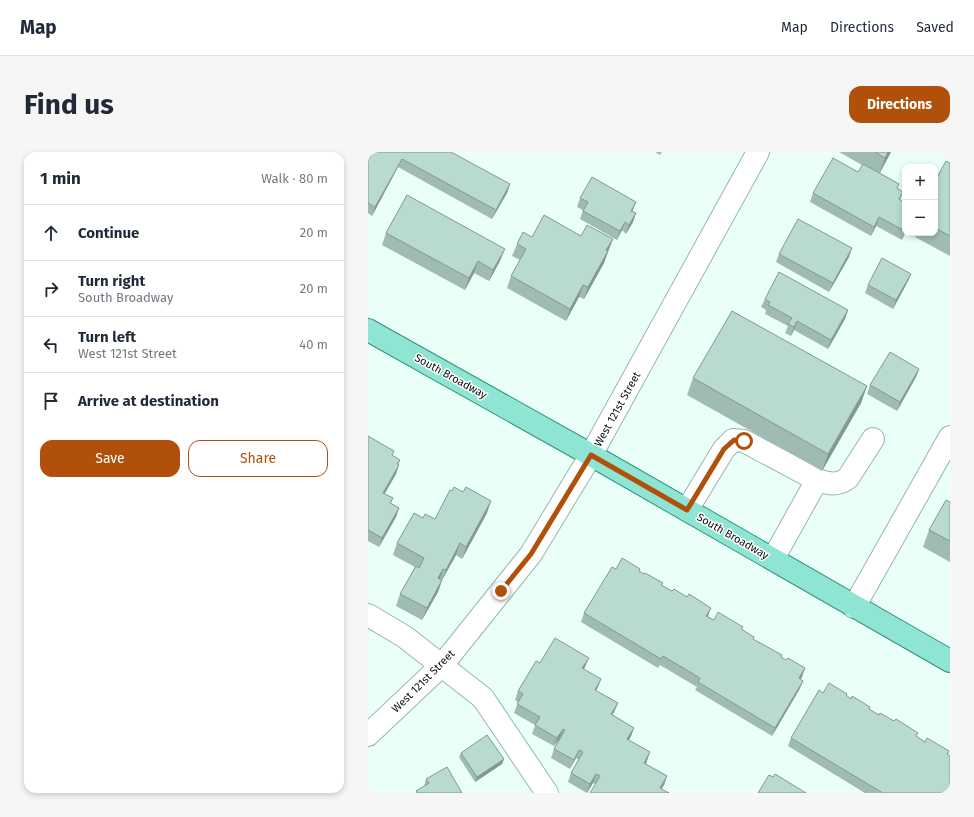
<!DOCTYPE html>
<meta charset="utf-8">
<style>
body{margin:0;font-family:"Fira Sans",sans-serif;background:#f6f6f7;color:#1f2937}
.controls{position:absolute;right:12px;top:12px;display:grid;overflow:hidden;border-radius:8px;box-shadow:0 2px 6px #0003}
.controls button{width:36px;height:36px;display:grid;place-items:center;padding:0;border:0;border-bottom:1px solid #e0e1e3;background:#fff;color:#1f2937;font:20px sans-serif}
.stop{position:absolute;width:12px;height:12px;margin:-9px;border:3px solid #b0500b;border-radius:50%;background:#fff}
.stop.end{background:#b0500b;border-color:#fff;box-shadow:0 1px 4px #0008}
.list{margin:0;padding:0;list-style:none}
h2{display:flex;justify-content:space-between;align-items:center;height:52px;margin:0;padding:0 16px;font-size:17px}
h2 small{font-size:13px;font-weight:400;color:#747a83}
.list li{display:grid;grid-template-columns:26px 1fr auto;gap:12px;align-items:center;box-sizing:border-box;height:56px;padding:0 16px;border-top:1px solid #e0e1e3}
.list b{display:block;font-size:15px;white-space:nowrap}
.list p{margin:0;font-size:13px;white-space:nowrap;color:#747a83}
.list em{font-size:13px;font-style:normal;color:#747a83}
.actions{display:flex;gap:8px;padding:12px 16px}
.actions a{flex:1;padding:9px 0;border:1px solid #b0500b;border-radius:12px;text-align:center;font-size:14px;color:#b0500b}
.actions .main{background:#b0500b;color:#fff}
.icon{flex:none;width:22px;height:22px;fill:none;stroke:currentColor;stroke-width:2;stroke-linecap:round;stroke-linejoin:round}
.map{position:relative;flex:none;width:582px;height:641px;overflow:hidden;border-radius:12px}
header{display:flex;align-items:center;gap:24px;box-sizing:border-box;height:56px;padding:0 20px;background:#fff;border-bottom:1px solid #e0e1e3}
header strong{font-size:19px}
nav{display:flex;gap:22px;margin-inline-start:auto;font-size:14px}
.intro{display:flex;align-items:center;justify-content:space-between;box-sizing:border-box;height:96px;padding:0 24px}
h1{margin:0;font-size:28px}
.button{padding:10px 18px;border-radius:12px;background:#b0500b;color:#fff;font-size:14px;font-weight:700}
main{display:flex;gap:24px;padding:0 24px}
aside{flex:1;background:#fff;border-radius:12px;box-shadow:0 2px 6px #0003}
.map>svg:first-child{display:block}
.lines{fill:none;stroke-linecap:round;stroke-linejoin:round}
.minor-casing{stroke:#97b7ae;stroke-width:24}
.major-casing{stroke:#30917c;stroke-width:24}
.minor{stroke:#fff;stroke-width:22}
.major{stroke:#8fe5d3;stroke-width:22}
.wall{fill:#9fbbb3}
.shaded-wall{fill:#829992}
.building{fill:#b9dad0;stroke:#829992}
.route{stroke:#b0500b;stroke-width:5}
.labels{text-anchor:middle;stroke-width:3;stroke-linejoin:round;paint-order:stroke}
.street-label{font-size:11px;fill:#081411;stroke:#fff}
</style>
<header>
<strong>Map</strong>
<nav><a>Map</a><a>Directions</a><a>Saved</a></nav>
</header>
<div class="intro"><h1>Find us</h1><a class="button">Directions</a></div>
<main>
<aside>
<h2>1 min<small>Walk · 80 m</small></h2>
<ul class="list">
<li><svg class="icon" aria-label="ahead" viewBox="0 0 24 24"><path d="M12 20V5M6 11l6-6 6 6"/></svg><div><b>Continue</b></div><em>20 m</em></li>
<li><svg class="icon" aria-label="right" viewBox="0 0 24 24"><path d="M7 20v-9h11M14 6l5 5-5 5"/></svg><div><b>Turn right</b><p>South Broadway</p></div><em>20 m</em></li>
<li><svg class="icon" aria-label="left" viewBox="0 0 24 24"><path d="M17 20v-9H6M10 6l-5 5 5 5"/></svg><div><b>Turn left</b><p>West 121st Street</p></div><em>40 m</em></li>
<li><svg class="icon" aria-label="arrive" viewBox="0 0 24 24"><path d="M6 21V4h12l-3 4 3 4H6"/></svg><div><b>Arrive at destination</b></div></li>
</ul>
<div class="actions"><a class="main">Save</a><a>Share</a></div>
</aside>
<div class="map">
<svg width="582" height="641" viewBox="0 0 582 641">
<rect width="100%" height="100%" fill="#ebfff9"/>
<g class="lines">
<defs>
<g id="minor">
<path d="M449,328C461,332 470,334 480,326L505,287"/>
<polyline points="319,358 356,297 365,288 376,289 449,328 405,407"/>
<polyline points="486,455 582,285"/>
<polyline points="0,463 37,485 115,546 179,641"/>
<polyline points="0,583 75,512 163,402 223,303 390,0"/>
</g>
<polyline id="major" points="0,178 223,303 582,509"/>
</defs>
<use href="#minor" class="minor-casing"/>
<use href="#major" class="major-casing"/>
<use href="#minor" class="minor"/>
<use href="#major" class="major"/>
</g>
<g class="wall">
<polygon points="5,0 142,32 139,41 124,67 30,15 4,64 0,61 0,9"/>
<polygon points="287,0 294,0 292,3"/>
<polygon points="471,0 523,0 512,21 531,32 529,36 535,40 532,48 537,81 534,88 508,74 503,84 442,50 445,41 490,20 494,13"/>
<polygon points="582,11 582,104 547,85 548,81 567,81 567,29"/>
<polygon points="212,46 265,58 264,60 268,61 265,70 258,82 254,78 249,88 212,67 215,58 209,55"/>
<polygon points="18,81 132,109 121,129 106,121 97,138 14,93"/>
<polygon points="213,84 245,87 236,111 216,147 211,145 198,169 139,136 143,124 152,108 144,104 149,92 164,85"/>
<polygon points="411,102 481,105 461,140 408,110"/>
<polygon points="543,122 539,131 525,157 497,141 500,133"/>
<polygon points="397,147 480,158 477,167 460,197 426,178 423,184 417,181 420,174 397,162 398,158 393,155"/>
<polygon points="551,217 548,225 529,259 499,242 502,233"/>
<polygon points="325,226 499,234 493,251 454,319 319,243"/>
<polygon points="0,284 24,304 32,308 28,322 16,342 25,346 23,351 31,356 28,365 11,395 0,389"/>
<polygon points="582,350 582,410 555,395 561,378"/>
<polygon points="119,361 94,407 88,403 74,428 70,440 54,468 28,454 32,442 47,415 25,403 29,391 55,366 67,367"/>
<polygon points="248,417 271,419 294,433 340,465 346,468 374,478 385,488 414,503 413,505 434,525 432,527 435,529 431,538 404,584 327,538 329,535 292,513 290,516 213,470 216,461"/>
<polygon points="172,511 217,515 216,517 230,535 228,539 250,551 246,560 244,563 266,576 263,584 261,588 279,609 278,612 299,624 294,636 227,632 225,631 219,641 200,630 203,621 211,608 208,606 202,617 183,606 186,597 193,586 192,586 186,594 164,582 167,573 146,561 150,550 147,548 150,539"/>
<polygon points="455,541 478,544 483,547 502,555 501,557 557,590 581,599 580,603 582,641 497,641 420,594 423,586"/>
<polygon points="93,601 136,607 134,612 107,630 91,605"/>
<polygon points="58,627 94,641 48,641 48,639 56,635"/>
</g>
<g class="shaded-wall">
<polygon points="520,0 523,0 511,22 517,6"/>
<polygon points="34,7 30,15 4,64 7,55"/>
<polygon points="142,32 139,41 124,67 128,58"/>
<polygon points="268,50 265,58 259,68 263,59"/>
<polygon points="268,61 265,70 258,82 261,73"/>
<polygon points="511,65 508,74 503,84 506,75"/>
<polygon points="257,70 254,78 249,88 252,79"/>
<polygon points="537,79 537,81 534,88"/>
<polygon points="245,87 240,99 234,110 238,98"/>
<polygon points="484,96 481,105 461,140 465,131"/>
<polygon points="137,97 132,109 121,129 125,118"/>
<polygon points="240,99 236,111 216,147 220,135"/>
<polygon points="110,109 106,121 97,138 101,126"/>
<polygon points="543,122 539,131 525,157 528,148"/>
<polygon points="215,133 211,145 198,169 202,157"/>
<polygon points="480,158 477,167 460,197 463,188"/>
<polygon points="429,169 426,178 423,184 426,175"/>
<polygon points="551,217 548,225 529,259 532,250"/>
<polygon points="499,234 493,251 454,319 460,302"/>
<polygon points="31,313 28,322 12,350 15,341"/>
<polygon points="123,349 119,361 94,407 98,395"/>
<polygon points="31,356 28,365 11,395 14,386"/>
<polygon points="92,391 88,403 73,430 78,418"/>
<polygon points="75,417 71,429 70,426"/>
<polygon points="74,428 70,440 54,468 59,456"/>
<polygon points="343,456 340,464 335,472 338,464"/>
<polygon points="221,506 217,515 211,525 214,516"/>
<polygon points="437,516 434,525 428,535 431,526"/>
<polygon points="233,527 230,535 223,547 227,538"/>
<polygon points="435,529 431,538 404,584 407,576"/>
<polygon points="250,551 246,560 240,571 243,562"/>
<polygon points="266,576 263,584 256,596 259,587"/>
<polygon points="195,577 192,586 186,594 189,586"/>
<polygon points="211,598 208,606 202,617 206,608"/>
<polygon points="282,600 279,609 273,620 276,611"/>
<polygon points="136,607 134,612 107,630 109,625"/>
<polygon points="228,622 225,631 219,641 222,632"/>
<polygon points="299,624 296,633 291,641 292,636"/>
</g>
<g class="building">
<polygon points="5,0 83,0 142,32 128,58 34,7 7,55 0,51 0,9"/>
<polygon points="507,0 520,0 517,6"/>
<polygon points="465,6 490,20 495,12 531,32 529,36 535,40 531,47 537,51 537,79 511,65 506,75 445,41"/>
<polygon points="578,9 582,11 582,84 567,76 567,43 569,40 567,39 567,29"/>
<polygon points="224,25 268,50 263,59 268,61 261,73 257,70 252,79 215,59 220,50 212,46"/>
<polygon points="39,43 137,97 125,118 110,109 101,126 18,81"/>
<polygon points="176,63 213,84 219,73 245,87 238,98 240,99 220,135 215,133 202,157 143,124 158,97 149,92 155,80 164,85"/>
<polygon points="430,67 484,96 465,131 411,102"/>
<polygon points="514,106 543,122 528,148 500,133"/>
<polygon points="411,120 480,158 463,188 429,169 426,175 420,172 424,166 400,153 402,150 397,147"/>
<polygon points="364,159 499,234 460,302 325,226"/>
<polygon points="522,200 551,217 532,250 502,233"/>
<polygon points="0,284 26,299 24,303 32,308 29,312 31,313 15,341 25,346 22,351 31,356 14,386 0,378"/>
<polygon points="86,335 95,340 98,335 123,349 98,395 92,391 78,418 75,417 70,426 74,428 59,456 32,442 48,414 51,416 56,406 29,391 46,361 55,366 57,362 67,367 82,338 84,339"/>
<polygon points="578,348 582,350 582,389 561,378"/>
<polygon points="254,406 272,417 271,419 276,422 277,421 295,431 293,433 304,439 306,437 319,445 321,442 343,456 338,464 346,468 350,460 375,475 373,477 386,485 385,487 414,503 413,505 418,508 420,506 437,516 431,526 435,529 407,576 330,530 332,526 295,504 293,507 216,461 244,415 248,417"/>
<polygon points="187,486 221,506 214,516 233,527 227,538 250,551 243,562 266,576 259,587 282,600 276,611 299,624 292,636 301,641 222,641 232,624 228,622 222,632 203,621 215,600 211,598 206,608 186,597 197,578 195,577 189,586 167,573 172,565 149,552 155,542 150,539 168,509 172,511"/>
<polygon points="461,531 479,542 478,543 483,547 484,544 502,555 501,557 511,563 512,561 526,569 528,567 550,581 548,584 557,590 559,586 581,599 579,602 582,604 582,641 515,641 423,586 451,538 455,541"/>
<polygon points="119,583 136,607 109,625 93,601"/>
<polygon points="79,615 94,641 50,641 48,639 61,631 58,627"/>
<polygon points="407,622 438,641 390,641 401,623 405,625"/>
</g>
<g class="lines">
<polyline class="route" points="133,439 163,402 223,303 319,358 356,297 366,288 376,289"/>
</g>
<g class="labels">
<g class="street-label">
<text transform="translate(83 224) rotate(29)" y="4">South Broadway</text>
<text transform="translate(249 257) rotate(-61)" y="4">West 121st Street</text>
<text transform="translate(365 384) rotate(30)" y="4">South Broadway</text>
<text transform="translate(55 529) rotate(-45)" y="4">West 121st Street</text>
</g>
</g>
</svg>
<div class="controls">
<button>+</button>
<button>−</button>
</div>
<div class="stop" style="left:376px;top:289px"></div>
<div class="stop end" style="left:133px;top:439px"></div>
</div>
</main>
